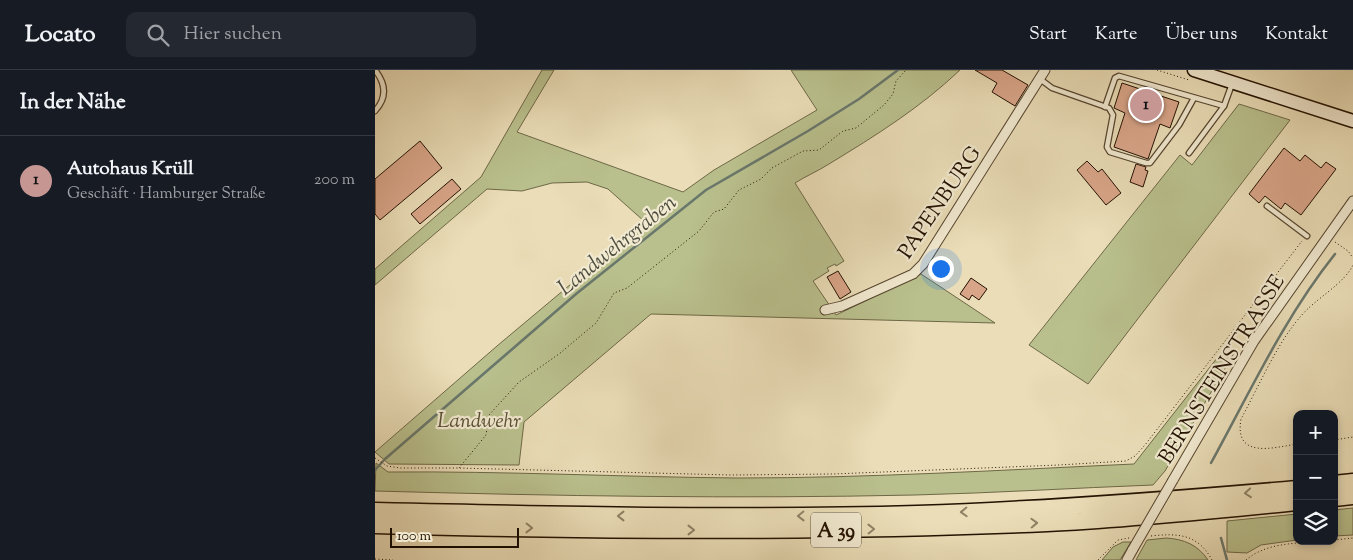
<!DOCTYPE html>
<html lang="de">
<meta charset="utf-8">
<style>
body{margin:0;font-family:"Sorts Mill Goudy",serif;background:#242831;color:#f1f3f6}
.controls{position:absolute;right:15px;bottom:15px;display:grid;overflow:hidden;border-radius:10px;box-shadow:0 2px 8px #0003}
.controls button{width:45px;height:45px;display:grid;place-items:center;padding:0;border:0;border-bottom:1px solid #363941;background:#171b24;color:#f1f3f6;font:25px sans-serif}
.scale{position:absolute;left:15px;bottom:12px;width:129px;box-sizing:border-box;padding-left:5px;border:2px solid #231101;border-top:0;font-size:14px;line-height:18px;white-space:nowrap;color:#231101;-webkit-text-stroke:4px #f1e9d0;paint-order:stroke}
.you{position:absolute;left:565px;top:198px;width:18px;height:18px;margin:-12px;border:4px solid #fff;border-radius:50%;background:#1a73e8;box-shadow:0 0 0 8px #1a73e833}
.badge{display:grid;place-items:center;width:32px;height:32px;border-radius:50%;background:#c59692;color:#111;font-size:16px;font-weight:700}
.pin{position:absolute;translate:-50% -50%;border:2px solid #fff;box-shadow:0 1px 5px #0006}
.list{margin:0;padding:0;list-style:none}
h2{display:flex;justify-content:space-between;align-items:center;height:65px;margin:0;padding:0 20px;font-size:21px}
h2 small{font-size:16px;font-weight:400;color:#9ea1a6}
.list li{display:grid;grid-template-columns:32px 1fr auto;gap:15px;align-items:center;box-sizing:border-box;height:90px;padding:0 20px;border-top:1px solid #363941}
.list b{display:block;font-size:19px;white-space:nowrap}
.list p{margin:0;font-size:16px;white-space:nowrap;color:#9ea1a6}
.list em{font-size:16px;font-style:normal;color:#9ea1a6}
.icon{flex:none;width:28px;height:28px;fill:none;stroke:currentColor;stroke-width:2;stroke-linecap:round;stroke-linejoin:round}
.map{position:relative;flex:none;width:978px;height:490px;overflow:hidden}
header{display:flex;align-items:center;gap:30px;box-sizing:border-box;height:70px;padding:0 25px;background:#171b24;border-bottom:1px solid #363941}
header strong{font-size:24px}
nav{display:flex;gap:28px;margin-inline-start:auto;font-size:18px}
.search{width:350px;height:45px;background:#242831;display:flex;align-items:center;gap:12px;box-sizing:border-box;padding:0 18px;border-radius:10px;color:#9ea1a6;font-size:19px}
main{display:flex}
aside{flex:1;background:#171b24}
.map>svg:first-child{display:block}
.green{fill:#b9c08d;stroke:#6e6847}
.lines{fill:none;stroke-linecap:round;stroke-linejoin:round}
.stream{stroke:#69776c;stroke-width:2.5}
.building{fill:#d9a589;stroke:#231101}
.service-casing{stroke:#55442e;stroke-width:7}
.minor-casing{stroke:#55442e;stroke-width:11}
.secondary-casing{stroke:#231101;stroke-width:15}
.motorway-casing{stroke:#231101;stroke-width:19}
.path{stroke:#231101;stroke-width:1;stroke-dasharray:1 2.5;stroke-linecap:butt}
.service{stroke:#f1e9d0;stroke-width:4.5}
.minor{stroke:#f1e9d0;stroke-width:9}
.secondary{stroke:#f1e9d0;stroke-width:12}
.motorway{stroke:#eaddb7;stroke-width:16}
.minor-bridge-casing{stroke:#55442e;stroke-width:11;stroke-linecap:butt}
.minor-bridge{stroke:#f1e9d0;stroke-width:9}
.oneway{stroke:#908165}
.labels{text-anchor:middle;stroke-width:4.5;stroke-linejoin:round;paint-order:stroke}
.shield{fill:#f1e9d0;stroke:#61523f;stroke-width:1}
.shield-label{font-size:20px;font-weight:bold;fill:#231101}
.street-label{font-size:21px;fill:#231101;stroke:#f1e9d0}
.park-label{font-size:21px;font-style:italic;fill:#584e32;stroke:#f1e9d0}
.water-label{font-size:22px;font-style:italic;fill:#4c4c3f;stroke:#f1e9d0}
</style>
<header>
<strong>Locato</strong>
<div class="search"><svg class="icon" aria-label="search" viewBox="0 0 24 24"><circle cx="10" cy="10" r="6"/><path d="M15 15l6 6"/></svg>Hier suchen</div>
<nav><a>Start</a><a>Karte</a><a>Über uns</a><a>Kontakt</a></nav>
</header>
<main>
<aside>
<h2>In der Nähe<small></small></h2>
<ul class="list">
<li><span class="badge">1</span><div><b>Autohaus Krüll</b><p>Geschäft · Hamburger Straße</p></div><em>200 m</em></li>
</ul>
</aside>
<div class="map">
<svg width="978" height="490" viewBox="0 0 978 490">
<rect width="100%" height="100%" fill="#eaddb7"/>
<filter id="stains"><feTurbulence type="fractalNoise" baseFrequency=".004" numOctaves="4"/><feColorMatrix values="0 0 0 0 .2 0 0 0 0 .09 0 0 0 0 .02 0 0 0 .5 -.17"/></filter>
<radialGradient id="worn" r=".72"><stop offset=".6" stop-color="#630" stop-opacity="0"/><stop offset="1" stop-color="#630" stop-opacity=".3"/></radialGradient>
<g class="green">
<path d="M167,0H179L142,62L308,122L339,100L442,40L416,0H585C545,38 500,66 454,94C443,101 431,106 420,113L469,191L461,196L460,194L452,198L454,201L438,211L461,245L546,204L620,253L276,244L149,352L144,395L14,394L0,382L122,276L270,152L233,119L212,112L177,113L147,121L112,119L0,215V199L106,107Z"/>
<polygon points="864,34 915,50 713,314 654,275 805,85 817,95"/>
<path d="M846,283H859L790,401L778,415C699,418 619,423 540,425C360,429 180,426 0,421L1,393L13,402C130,401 246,407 363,408C495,408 627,400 759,394Z"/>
<polygon points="978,438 978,465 959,466 959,440"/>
<polygon points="922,444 922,470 886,475 872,483 852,482 852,451"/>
<path d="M791,468C809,469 823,475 833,490H761L772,470Z"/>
<polygon points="748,472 756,472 745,490 727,490 738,477"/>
</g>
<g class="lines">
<g class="stream">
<path d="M836,393C875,322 909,248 960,184"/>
<polyline points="0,400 10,389 201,224 331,120 433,61 484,29 523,0"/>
<polyline points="846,468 852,490"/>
</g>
</g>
<g class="building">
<polygon points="600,0 627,0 653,15 640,36 617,22 622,13"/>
<polygon points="747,13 804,32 795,58 785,54 773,89 739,77 750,43 739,38"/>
<polygon points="45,71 67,98 5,150 0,144 0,109"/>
<polygon points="909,78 925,91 930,85 946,98 951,92 961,99 926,145 910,133 906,139 890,126 884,133 874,124"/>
<polygon points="712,91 723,102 727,99 746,123 731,135 702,100"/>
<polygon points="761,94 771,97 770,100 773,101 768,117 755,112"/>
<polygon points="77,109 86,119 45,154 36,144"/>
<polygon points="463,201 476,222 465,229 452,207"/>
<polygon points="596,208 612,219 604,230 597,225 594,230 585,224"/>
</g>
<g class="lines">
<defs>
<g id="service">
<path d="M0,0C11,14 12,28 0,41"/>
<polyline points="665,9 677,18 734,38 738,45 732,77 735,82 771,93 775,93 804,55 819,28"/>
<polyline points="730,37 740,8 744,6 849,36"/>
<polyline points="814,83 849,36 857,14"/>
<polyline points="892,136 932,166"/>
</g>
<g id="minor">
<polyline points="450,240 467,236 538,204 548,194 670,0"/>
<polyline points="798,410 879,271 978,131"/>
<polyline points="752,490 758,479"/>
</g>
<polyline id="secondary" points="819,0 978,51"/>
<g id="motorway">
<polyline points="959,414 978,412"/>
<polyline points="959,428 978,426"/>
<path d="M0,441C181,445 362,449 542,444C669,440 796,430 922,419"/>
<path d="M0,455C224,461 448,463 672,453C756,449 839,440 922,432"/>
</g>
</defs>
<use href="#service" class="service-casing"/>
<use href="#minor" class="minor-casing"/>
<use href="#secondary" class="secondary-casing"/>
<use href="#motorway" class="motorway-casing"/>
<g class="path">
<polyline points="782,0 814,10"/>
<polyline points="960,172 973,181 978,188"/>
<polyline points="959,370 978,367"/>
<path d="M922,374C897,378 859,389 866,349C884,316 902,273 926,246C940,229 969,214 978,195"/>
<polyline points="0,388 12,396 25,398 83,398 356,405 458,404 684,395 751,391 760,386 770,375 927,171"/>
<polyline points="84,398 111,365 114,345 144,312 184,284 221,253 239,223 252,218 324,161 339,142 349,139 364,120 386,109 397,98 428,81 444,80 468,61 481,58 509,35 518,24 521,11 531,0"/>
<path d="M776,466C803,463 823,464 837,490"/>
<polyline points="959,470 978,468"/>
<polyline points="0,489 18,490"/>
<polyline points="723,490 743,470 754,468"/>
<path d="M871,490C891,473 917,474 943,471"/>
</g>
<use href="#service" class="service"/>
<use href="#minor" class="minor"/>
<use href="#secondary" class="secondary"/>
<use href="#motorway" class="motorway"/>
<defs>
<polyline id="minor-bridge" points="758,479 798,410"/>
</defs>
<use href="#minor-bridge" class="minor-bridge-casing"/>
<use href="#minor-bridge" class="minor-bridge"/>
</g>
<defs><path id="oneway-chevron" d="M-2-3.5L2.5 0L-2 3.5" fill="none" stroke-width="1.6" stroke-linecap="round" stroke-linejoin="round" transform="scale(1.25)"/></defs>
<g class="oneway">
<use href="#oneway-chevron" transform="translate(873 423) rotate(175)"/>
<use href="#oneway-chevron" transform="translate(589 442) rotate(178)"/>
<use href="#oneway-chevron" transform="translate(246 446) rotate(-180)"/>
<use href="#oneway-chevron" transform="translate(426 446) rotate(179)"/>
<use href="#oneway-chevron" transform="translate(659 453) rotate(-2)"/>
<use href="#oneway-chevron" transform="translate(154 458) rotate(1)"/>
<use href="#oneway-chevron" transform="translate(496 459) rotate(-1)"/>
<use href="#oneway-chevron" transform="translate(316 460)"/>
</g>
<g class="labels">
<rect class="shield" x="436" y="442.5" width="50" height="35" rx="4"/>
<g class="shield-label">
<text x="461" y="467">A 39</text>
</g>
<g class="street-label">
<text transform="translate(564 132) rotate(-56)" y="7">PAPENBURG</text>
<text transform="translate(846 299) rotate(-58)" y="7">BERNSTEINSTRASSE</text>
</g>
<g class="park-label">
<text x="104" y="357">Landwehr</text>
</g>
<g class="water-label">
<text transform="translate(241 174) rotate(-39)" y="8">Landwehrgraben</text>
</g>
</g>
<rect width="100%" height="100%" filter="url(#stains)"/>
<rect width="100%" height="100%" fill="url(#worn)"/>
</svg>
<div class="controls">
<button>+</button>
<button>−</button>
<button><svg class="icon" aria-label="layers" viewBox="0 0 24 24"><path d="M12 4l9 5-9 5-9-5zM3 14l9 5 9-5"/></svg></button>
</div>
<div class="scale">100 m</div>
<div class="you"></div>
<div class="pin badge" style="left:771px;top:35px">1</div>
</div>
</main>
